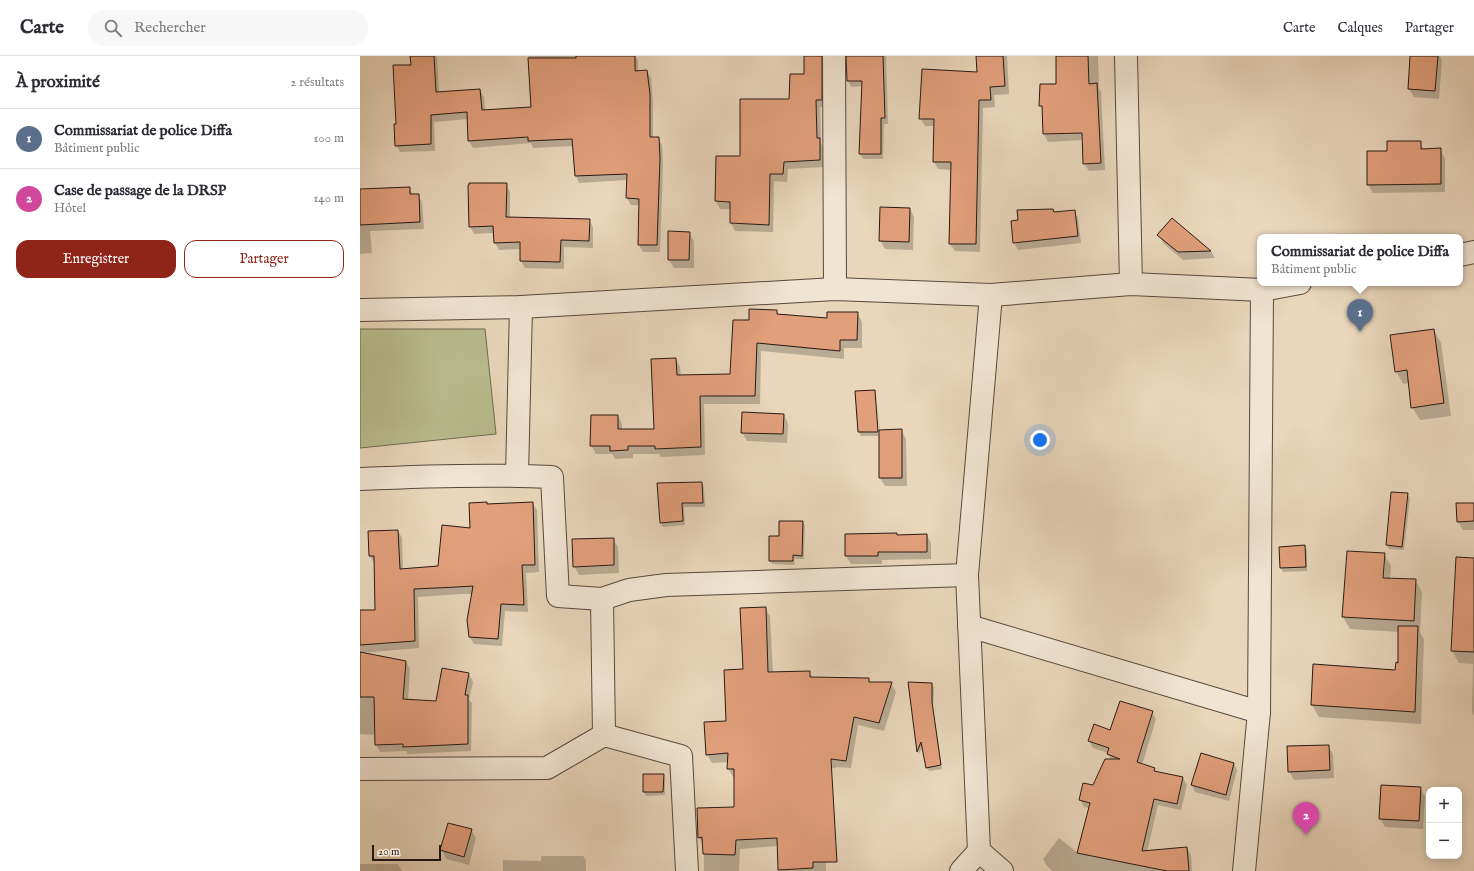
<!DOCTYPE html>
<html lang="fr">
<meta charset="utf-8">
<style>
body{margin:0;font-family:"IM FELL English",serif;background:#f7f7f7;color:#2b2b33}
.controls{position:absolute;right:12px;bottom:12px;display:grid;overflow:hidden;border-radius:8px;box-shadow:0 2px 10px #0003}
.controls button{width:36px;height:36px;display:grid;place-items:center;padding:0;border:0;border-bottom:1px solid #e1e1e2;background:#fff;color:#2b2b33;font:20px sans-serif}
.scale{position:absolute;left:12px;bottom:10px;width:69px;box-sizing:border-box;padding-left:4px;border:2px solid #271a14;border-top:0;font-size:11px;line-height:14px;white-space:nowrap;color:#271a14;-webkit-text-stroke:3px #f1e4d3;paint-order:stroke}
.you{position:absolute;left:680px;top:384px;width:14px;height:14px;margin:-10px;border:3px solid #fff;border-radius:50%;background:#1a73e8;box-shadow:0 0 0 6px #1a73e833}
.badge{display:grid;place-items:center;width:26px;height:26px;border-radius:50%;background:#8f2418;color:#fff;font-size:13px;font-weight:700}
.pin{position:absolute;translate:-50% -33px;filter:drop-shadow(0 1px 2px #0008)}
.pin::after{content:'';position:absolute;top:21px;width:14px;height:12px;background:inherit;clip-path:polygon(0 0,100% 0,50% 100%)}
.popup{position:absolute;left:897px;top:178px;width:206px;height:52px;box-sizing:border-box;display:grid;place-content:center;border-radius:8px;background:#fff;filter:drop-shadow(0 1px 3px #0005);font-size:13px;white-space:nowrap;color:#7c7c81}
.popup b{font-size:15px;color:#2b2b33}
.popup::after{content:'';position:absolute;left:50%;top:100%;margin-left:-8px;border:8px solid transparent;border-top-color:#fff}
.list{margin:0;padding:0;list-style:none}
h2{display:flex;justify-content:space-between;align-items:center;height:52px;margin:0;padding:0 16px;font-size:17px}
h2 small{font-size:13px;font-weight:400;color:#7c7c81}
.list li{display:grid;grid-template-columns:26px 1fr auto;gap:12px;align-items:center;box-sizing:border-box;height:60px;padding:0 16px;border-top:1px solid #e1e1e2}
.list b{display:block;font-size:15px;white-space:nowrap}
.list p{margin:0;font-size:13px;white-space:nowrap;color:#7c7c81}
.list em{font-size:13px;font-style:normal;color:#7c7c81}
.actions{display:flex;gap:8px;padding:12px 16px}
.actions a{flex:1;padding:9px 0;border:1px solid #8f2418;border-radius:12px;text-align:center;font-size:14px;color:#8f2418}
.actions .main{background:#8f2418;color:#fff}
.icon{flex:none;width:22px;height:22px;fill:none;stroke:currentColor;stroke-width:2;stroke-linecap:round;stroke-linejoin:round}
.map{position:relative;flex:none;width:1114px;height:815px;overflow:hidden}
header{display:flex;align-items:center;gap:24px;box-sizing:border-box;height:56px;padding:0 20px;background:#fff;border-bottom:1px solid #e1e1e2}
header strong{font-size:19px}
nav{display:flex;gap:22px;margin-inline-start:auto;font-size:14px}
.search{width:280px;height:36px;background:#f7f7f7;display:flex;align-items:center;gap:10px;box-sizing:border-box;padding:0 14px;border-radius:22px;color:#7c7c81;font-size:15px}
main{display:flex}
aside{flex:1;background:#fff}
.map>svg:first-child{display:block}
.green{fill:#b9bd8e;stroke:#706c51}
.shadow{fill:#0003}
.building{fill:#e29f7c;stroke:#271a14}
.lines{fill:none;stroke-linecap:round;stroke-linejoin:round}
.minor-casing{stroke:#58493e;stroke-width:24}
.minor{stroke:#f1e4d3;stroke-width:22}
</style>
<header>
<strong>Carte</strong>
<div class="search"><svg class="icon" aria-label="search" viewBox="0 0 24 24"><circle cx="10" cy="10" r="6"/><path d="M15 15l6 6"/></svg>Rechercher</div>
<nav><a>Carte</a><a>Calques</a><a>Partager</a></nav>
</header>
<main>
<aside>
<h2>À proximité<small>2 résultats</small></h2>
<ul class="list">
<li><span class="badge" style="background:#5c6f8a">1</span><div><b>Commissariat de police Diffa</b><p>Bâtiment public</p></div><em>100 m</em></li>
<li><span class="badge" style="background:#d1479c">2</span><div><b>Case de passage de la DRSP</b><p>Hôtel</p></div><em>140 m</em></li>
</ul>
<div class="actions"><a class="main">Enregistrer</a><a>Partager</a></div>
</aside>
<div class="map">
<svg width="1114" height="815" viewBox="0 0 1114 815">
<rect width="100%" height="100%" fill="#e9d6bb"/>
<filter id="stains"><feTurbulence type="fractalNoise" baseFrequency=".005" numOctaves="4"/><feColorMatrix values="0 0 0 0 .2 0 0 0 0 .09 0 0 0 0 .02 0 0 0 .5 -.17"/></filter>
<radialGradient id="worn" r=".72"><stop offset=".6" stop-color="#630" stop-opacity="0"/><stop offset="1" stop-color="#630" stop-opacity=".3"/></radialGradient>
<polygon class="green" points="0,273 125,273 136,378 0,392"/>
<g class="shadow">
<polygon points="51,0 77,0 79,37 120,34 124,41 125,55 172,52 169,3 168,0 275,0 278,4 278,16 287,15 291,22 293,46 293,82 298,82 302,89 303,110 300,196 283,196 279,189 280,149 271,149 267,142 267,124 219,127 216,120 214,90 173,92 171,87 113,92 109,85 108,63 74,66 75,95 40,96 36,89 37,69 52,10"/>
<polygon points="445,0 464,0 466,51 460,51 461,87 463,91 464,111 428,113 427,126 414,125 413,176 375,175 371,167 371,153 360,153 356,145 381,101 430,44 445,20"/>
<polygon points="487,0 526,0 528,68 524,68 523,103 503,103 500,98 503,30 491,31 488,25"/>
<polygon points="617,0 647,0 649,38 634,39 635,51 623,52 620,196 595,195 590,188 592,114 578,113 574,106 575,70 565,70 561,63 618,17"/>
<polygon points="696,0 738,0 739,32 741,36 745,114 729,115 724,107 723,84 688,86 684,78 683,54 680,49 698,30"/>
<polygon points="1052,0 1080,0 1082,4 1079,43 1054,41 1049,33"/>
<polygon points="1060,86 1064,94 1080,93 1085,102 1085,136 1013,137 1008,129 1008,96 1028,96"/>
<polygon points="146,128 150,136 150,162 229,164 233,171 233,192 204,191 204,213 165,212 161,205 161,193 139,194 135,187 134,177 114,178 110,170"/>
<polygon points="49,132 53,139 58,139 62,146 64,173 10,175 12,197 0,198 0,134"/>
<polygon points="550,153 554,161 553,194 525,193 520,184"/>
<polygon points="693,154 695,157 714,155 718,162 721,187 658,194 654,186"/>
<polygon points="812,164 851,195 855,202 823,204 803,187 799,179"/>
<polygon points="329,177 334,185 334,212 314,212 309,204"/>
<polygon points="416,255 419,259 468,263 497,257 502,266 502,292 484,292 484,303 401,295 400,348 344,348 345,399 301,401 299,398 273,398 273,402 255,403 252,398 236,398 231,389 258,360 262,368 262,374 295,374 316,303 320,311 321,320 371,319 390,265"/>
<polygon points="1074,274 1081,287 1091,360 1060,364 1052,351 1049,327 1043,328 1036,315"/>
<polygon points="514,335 516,338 514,338 518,380 501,380 499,376 496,336"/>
<polygon points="516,338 520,375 541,374 546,383 547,430 525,430 520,422 520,380"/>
<polygon points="424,359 428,368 427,387 387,385 382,376"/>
<polygon points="342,427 344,431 345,451 324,451 325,469 303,471 301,467"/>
<polygon points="1047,438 1050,442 1044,494 1029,493 1027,489"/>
<polygon points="126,447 128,449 172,447 177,454 179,516 166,517 168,556 145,555 142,590 114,588 109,580 112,538 102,538 58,541 59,592 1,597 46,606 50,613 48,644 77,646 109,618 113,626 109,644 112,647 111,695 48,698 46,695 20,696 16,688 16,679 0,678 0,555 16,555 14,507 10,500 9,476 38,475 42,482 43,514 79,511 112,473"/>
<polygon points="1114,447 1114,474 1103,474 1098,466"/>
<polygon points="443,466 445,470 444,503 434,503 435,509 412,508 410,504 420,481"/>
<polygon points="486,479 567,479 571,487 571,503 522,504 522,508 491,508 486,500"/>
<polygon points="253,483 258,491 259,517 219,519 214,510"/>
<polygon points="944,490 947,494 947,515 923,516 921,512"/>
<polygon points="1024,498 1031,510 1030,523 1055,524 1062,536 1060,577 1064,583 1061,668 959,661 952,649 1036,615 1039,608 1039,576 990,573 983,561"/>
<polygon points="1114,503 1114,660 1112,656 1113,608 1099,607 1092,595"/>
<polygon points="405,552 410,560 413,617 449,616 453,622 508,623 511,627 531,627 536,636 524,675 498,669 491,712 476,711 476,712 465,713 466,815 419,815 418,790 380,793 379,815 344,815 344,790 339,781 375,752 375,721 373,721 368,712 369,706 352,707 347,698 367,666"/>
<polygon points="549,627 572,628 574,631 573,651 582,713 569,715 567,711 563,690 559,698 558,695"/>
<polygon points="792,656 796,663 782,709 794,713 796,716 823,722 827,729 821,754 798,749 787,796 827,792 831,799 832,815 693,815 687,810 683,803 699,782 718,797 729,752 724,751 720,744 724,728 733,730 751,704 748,697 733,692 729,685"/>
<polygon points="968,690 973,698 974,722 934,724 929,715"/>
<polygon points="874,708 877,714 869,745 835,736 832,729"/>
<polygon points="303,719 305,723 305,739 286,740 284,736"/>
<polygon points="1060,732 1065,740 1063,773 1025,771 1020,762"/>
<polygon points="111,774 116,782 109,809 86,803 82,794"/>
<polygon points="181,800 223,800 226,804 226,815 143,815 143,804 181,805"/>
<polygon points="0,808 38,808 42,815 0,815"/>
</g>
<g class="building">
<polygon points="50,0 74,0 76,36 120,33 122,54 171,51 168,2 216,2 216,0 275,0 275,15 287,14 290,38 290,81 299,81 300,102 297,189 278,189 279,143 266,142 267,118 215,120 212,83 168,85 168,81 108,85 107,56 71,59 71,88 35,90 34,68 36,68 33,9 51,9"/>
<polygon points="444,0 462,0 462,44 456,44 457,82 460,82 460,104 424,106 423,118 410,118 409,169 370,167 370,146 355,145 356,100 380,100 380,43 429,43 430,18 444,18"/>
<polygon points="486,0 523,0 525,62 521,62 521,98 499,98 502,25 487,25"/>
<polygon points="616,0 643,0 645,30 630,31 631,44 619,44 616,188 589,188 591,106 573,106 574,63 559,63 562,13 617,16"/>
<polygon points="696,0 728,0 729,28 737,27 741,107 723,108 722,77 683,78 682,50 679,50 680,28 696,28"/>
<polygon points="1050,0 1078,0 1075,35 1048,33"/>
<polygon points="1027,85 1061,85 1061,93 1081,92 1081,128 1007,129 1007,95 1027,95"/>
<polygon points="109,127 147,127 146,161 230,163 229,185 201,184 200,206 160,205 160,186 134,187 133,170 109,171 108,129 109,129"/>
<polygon points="50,131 50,138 59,138 60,166 0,169 0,133"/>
<polygon points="520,151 550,152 549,186 519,185"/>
<polygon points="693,153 694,156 715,154 718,180 653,187 651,165 658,164 657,154"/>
<polygon points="812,162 851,195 818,196 797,179"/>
<polygon points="308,175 330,176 329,204 308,204"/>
<polygon points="389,253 417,254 417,258 467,262 467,256 498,256 497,284 480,284 480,295 397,287 395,340 340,340 341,391 295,393 295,390 268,390 268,394 250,395 250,390 230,390 231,359 258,359 258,373 294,373 291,303 316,302 317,319 370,318 373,264 389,264"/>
<polygon points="1074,273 1084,347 1051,352 1047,314 1035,316 1030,279"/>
<polygon points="515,334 518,376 498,376 495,335"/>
<polygon points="382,356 424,358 423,378 381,377"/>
<polygon points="542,373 542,422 519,422 519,374"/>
<polygon points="342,426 343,447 322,447 323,465 300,467 297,427"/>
<polygon points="1031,436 1048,437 1042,491 1026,489"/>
<polygon points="127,446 127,448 173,446 175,509 162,509 164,549 141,548 138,583 109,581 107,564 113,530 97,531 54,533 55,585 0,589 0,554 15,554 14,500 9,500 8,475 38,474 40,513 78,510 82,469 110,472 109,447"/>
<polygon points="1096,447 1114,447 1114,465 1097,466"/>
<polygon points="419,465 443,465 442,500 433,499 433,505 409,505 409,480 419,480"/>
<polygon points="537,477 537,479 567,478 567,496 518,496 518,500 485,500 485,478"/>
<polygon points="254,482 254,509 213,511 212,483"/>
<polygon points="945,489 946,511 920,512 919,491"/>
<polygon points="987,495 1025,497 1023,522 1056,523 1054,565 982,561"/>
<polygon points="1096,501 1114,502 1114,596 1091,595"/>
<polygon points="406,551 408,616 450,615 450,621 509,622 509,626 532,626 519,667 494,661 486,705 471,703 477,806 453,806 453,812 418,814 417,782 376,784 375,799 343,798 342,781 338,782 337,752 374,751 374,713 367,713 368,697 346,699 344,666 366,665 364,614 383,613 380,552"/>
<polygon points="1038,570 1058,570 1055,656 951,649 953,608 1035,614 1036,606 1038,607"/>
<polygon points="0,596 46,605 43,643 76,645 82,612 109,617 105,639 108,639 108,688 43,691 43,688 15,689 14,641 0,641"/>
<polygon points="548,626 572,627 572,646 581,709 566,712 561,686 557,696"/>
<polygon points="760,645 793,655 777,706 795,712 794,715 823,721 817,748 794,743 782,795 827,791 829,815 807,815 717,797 730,747 719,744 723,727 733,729 745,703 760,703 747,698 749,692 728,685 734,668 750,674"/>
<polygon points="969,689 970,714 928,716 927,690"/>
<polygon points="841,697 874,707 866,739 831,729"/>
<polygon points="283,718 304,718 303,736 283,736"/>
<polygon points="1021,729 1061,731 1059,765 1019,763"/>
<polygon points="88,767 112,773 104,801 80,794"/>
</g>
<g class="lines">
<defs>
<g id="minor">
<polyline points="474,0 475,233"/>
<polyline points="766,0 771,228"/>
<polyline points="1100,199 1114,196"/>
<polyline points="631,239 607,519 619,795 642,815"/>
<polyline points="0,254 161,251 475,233 631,239 771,228 902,234 940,227"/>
<polyline points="157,419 161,251"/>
<path d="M0,423C64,420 128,418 192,421L198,540L242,543L244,679L321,700L327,815"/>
<polyline points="242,543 269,534 306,529 607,519"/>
<polyline points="609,570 899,656"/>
<polyline points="0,713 187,712 244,679"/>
<polyline points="601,815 619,795"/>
<polyline points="884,815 899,656 902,234"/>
</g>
</defs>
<use href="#minor" class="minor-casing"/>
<use href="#minor" class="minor"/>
</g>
<rect width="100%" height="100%" filter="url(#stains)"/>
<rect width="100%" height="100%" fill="url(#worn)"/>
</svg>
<div class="controls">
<button>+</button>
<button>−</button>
</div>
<div class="scale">20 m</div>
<div class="you"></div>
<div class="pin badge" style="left:1000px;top:276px;background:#5c6f8a">1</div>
<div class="popup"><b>Commissariat de police Diffa</b>Bâtiment public</div>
<div class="pin badge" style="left:946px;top:779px;background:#d1479c">2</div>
</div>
</main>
